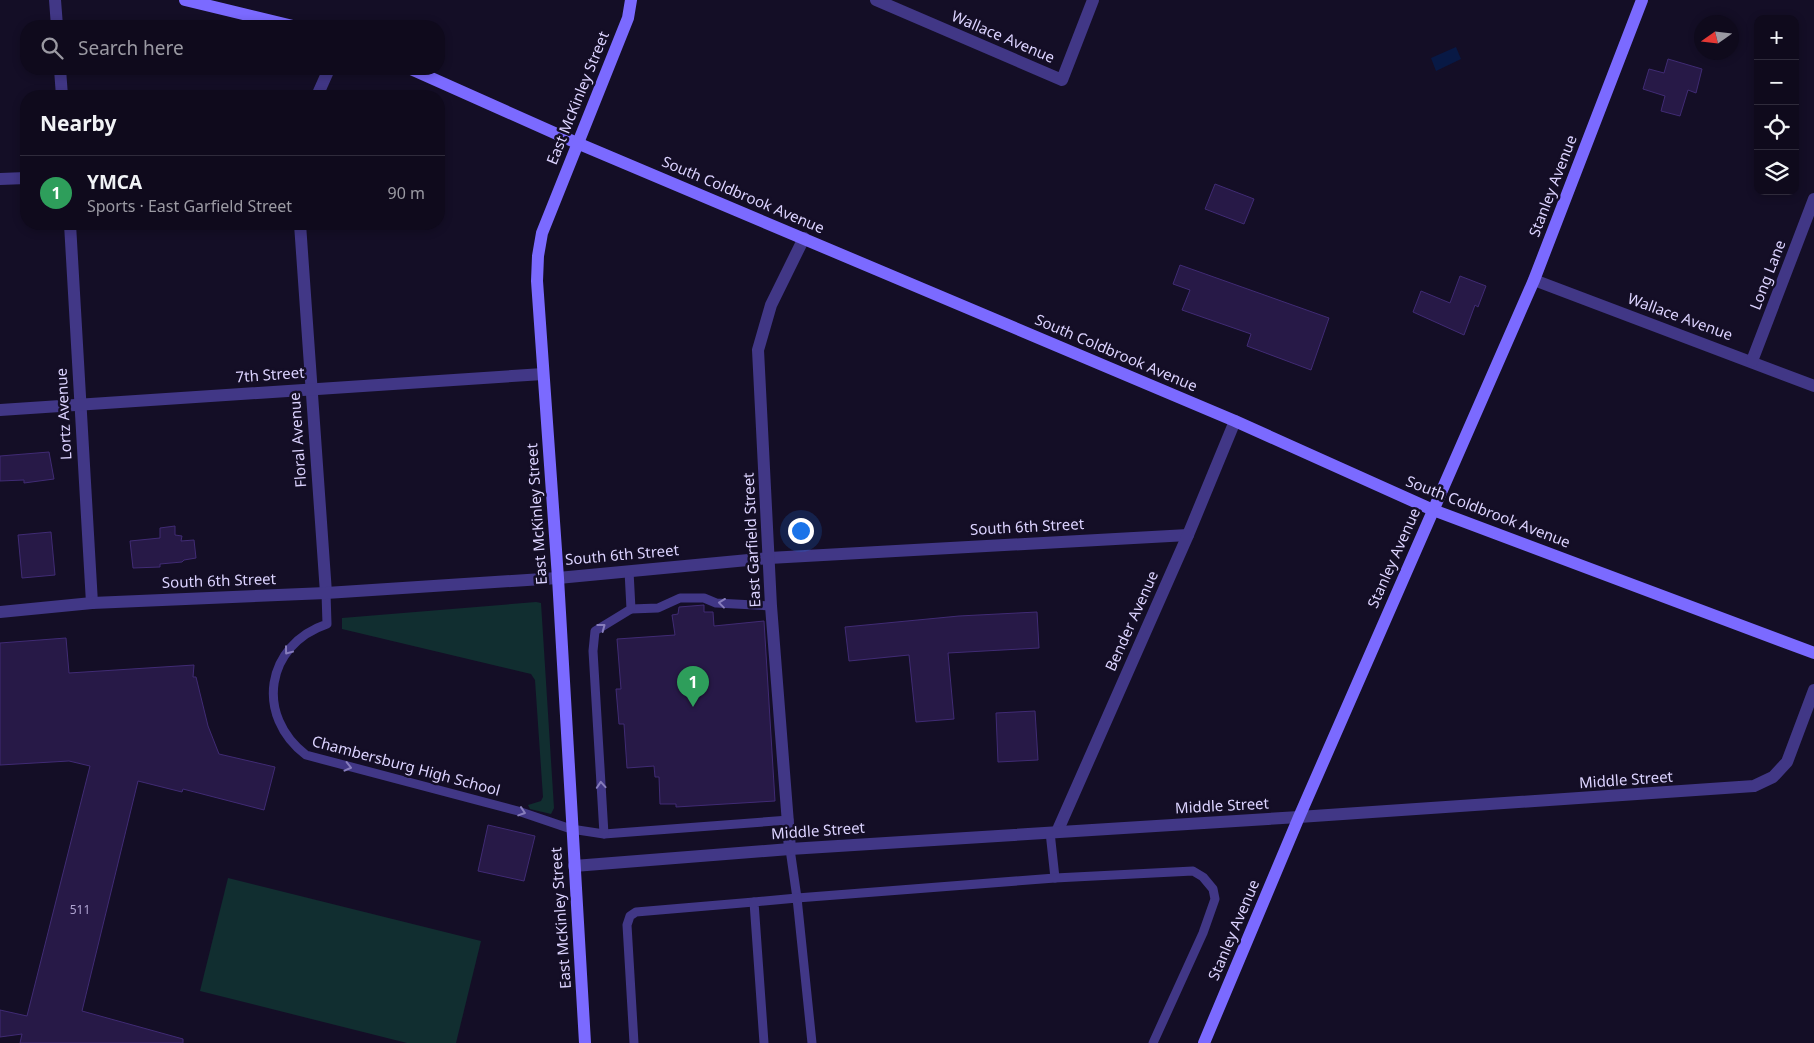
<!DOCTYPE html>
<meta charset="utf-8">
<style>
body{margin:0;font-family:"Noto Sans",sans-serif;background:#181325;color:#f1f3f6}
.controls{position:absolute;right:15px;top:15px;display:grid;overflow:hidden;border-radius:10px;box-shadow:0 2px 8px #0003}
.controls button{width:45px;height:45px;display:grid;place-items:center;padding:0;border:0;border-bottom:1px solid #2f2b3b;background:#0f0a1c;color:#f1f3f6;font:25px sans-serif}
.compass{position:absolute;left:1694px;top:15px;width:45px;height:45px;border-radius:50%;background:#0f0a1c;box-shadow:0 2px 8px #0003;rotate:256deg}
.you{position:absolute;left:800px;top:530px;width:18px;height:18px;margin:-12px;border:4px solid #fff;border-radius:50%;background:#1a73e8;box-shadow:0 0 0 8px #1a73e833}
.badge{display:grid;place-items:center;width:32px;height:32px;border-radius:50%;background:#00cefe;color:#fff;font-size:16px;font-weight:700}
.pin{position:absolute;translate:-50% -41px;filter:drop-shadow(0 1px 2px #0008)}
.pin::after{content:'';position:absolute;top:26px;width:18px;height:15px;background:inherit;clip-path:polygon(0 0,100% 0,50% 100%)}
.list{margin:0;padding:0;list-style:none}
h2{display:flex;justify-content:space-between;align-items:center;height:65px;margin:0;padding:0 20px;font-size:21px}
h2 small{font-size:16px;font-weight:400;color:#9b9aa3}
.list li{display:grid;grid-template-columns:32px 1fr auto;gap:15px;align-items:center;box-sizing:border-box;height:75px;padding:0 20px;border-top:1px solid #2f2b3b}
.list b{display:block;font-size:19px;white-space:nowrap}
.list p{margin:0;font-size:16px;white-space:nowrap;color:#9b9aa3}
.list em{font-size:16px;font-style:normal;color:#9b9aa3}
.icon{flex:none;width:28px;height:28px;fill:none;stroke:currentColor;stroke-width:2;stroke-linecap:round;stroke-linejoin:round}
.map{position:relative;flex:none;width:1814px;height:1043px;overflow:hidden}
.search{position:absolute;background:#0f0a1c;box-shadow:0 2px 8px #0003;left:20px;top:20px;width:425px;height:55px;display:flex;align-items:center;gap:12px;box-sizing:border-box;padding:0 18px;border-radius:20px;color:#9b9aa3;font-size:19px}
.panel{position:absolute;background:#0f0a1c;box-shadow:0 2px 8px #0003;left:20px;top:90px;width:425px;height:140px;border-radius:20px}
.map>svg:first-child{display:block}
.green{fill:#112e30}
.water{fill:#081945}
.building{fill:#271947;stroke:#402b74}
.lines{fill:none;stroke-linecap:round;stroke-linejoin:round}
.lane{stroke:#413786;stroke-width:9}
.street{stroke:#413786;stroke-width:12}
.secondary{stroke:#7b6aff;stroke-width:12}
.oneway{stroke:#877dbc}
.labels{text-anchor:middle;stroke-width:5;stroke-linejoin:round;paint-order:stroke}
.number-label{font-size:12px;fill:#afa4d1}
.street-label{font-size:15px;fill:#dcd3ff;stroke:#140e26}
</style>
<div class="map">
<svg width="1814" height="1043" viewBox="0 0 1814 1043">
<rect width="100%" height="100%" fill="#140e26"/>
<g class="green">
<polygon points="536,602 541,603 554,808 551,814 530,809 528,805 541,801 543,797 535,680 531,674 342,629 342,618"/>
<polygon points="228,878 481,941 456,1043 407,1043 200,991"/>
</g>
<polygon class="water" points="1456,47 1461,59 1436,71 1431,58"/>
<g class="building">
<polygon points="1668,59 1702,69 1696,93 1688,90 1680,116 1661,111 1665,96 1643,89 1649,69 1664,73"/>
<polygon points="1215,184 1254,199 1244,224 1205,209"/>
<polygon points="1180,265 1329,318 1311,370 1247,346 1251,334 1182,310 1190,290 1173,284"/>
<polygon points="1460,276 1486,286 1478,307 1475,305 1464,335 1413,312 1421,291 1450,303"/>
<polygon points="49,452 54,479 24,483 24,480 0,481 0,456"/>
<polygon points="175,526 175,535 182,536 181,541 194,540 196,558 184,560 182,562 160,564 160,567 133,568 130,541 160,538 160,528"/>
<polygon points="51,532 55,575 22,578 18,535"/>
<polygon points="704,605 704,612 713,612 714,626 764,621 775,801 676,807 676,804 660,804 659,777 655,777 654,766 627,768 624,724 619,724 616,689 621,689 617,639 675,635 672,615 678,614 679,607"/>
<polygon points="1037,612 1039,648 948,653 954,719 916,722 909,655 849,661 845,627 959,616"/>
<polygon points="66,638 69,673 194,665 193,677 196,677 208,726 219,754 275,767 264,810 183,789 182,792 138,781 82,1011 183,1039 183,1043 20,1043 22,1034 0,1037 0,1010 27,1016 90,766 69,761 0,765 0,643"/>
<polygon points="1035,711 1038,760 998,762 996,713"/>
<polygon points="488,825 535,836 524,881 478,871"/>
</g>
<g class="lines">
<g class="lane">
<path d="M326,593L327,624C265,645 255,716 306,755L518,811L571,829L604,834L789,820"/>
<polyline points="631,609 658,608 680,598 704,598 716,603 771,606"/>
<polyline points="1050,832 1055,878"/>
<polyline points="604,834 593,651 595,631 631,609 629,571"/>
<polyline points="790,849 797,898 1055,878 1193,871 1203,877 1213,889 1215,899 1203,933 1153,1043"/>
<polyline points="634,1043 627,925 630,916 636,912 754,902"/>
<polyline points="764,1043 754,902 797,898 812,1043"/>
</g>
<g class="street">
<polyline points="55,0 57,26"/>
<polyline points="876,0 1062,80 1093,0"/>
<polyline points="60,69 62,96"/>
<polyline points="317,96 329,69"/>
<polyline points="0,179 26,178"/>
<polyline points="70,224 92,603"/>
<polyline points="300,224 326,593"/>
<polyline points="1534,280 1814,386"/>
<polyline points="1752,361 1814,199"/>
<polyline points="0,410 543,374"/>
<polyline points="0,612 92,603 326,593 558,578 769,558 1188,535"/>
<polyline points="1057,832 1188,535 1235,421"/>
<polyline points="790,849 771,606 758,350 771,305 804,238"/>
<polyline points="574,866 790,849 1299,817 1754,786 1773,777 1787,762 1814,690"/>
</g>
<g class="secondary">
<polyline points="185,0 293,26"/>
<polyline points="411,69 577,143 1235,421 1433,510 1814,653"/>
<polyline points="585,1043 558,578 537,281 538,256 542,233 628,18 631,0"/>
<polyline points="1204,1043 1299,817 1534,280 1642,0"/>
</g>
</g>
<defs><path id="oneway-chevron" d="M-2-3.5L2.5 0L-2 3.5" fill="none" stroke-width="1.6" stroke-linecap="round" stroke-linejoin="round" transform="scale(1.25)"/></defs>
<g class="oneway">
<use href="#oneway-chevron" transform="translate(722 603) rotate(-173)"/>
<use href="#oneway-chevron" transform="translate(602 627) rotate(-37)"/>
<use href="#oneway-chevron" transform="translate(288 651) rotate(127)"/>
<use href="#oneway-chevron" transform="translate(348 767) rotate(14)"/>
<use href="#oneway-chevron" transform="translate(601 785) rotate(-94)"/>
<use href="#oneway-chevron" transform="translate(522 812) rotate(18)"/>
</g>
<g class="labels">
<g class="number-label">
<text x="80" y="914">511</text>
</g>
<g class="street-label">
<text transform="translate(1003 37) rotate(23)" y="5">Wallace Avenue</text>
<text transform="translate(578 98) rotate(-68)" y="5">East McKinley Street</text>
<text transform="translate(1553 186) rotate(-69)" y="5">Stanley Avenue</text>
<text transform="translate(743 195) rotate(23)" y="5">South Coldbrook Avenue</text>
<text transform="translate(1768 275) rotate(-69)" y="5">Long Lane</text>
<text transform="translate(1680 317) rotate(20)" y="5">Wallace Avenue</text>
<text transform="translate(1116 353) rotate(23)" y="5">South Coldbrook Avenue</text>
<text transform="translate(270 375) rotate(-4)" y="5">7th Street</text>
<text transform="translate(64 414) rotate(-93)" y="5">Lortz Avenue</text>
<text transform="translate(298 440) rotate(-94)" y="5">Floral Avenue</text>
<text transform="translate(1488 512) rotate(21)" y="5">South Coldbrook Avenue</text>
<text transform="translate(537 514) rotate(-94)" y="5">East McKinley Street</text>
<text transform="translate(1027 527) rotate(-3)" y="5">South 6th Street</text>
<text transform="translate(752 540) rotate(-93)" y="5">East Garfield Street</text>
<text transform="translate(622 555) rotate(-5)" y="5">South 6th Street</text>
<text transform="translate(1394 558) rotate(-66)" y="5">Stanley Avenue</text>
<text transform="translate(219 581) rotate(-2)" y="5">South 6th Street</text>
<text transform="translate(1132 621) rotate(-66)" y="5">Bender Avenue</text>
<text transform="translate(406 766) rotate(15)" y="5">Chambersburg High School</text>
<text transform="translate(1626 780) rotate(-4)" y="5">Middle Street</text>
<text transform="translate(1222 806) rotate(-3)" y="5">Middle Street</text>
<text transform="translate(818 831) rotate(-4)" y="5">Middle Street</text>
<text transform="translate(561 918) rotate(-94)" y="5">East McKinley Street</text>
<text transform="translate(1234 930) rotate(-67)" y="5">Stanley Avenue</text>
</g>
</g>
</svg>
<div class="controls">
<button>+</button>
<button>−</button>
<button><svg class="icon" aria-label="locate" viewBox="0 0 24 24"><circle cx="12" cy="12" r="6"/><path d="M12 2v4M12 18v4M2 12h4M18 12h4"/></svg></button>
<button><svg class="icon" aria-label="layers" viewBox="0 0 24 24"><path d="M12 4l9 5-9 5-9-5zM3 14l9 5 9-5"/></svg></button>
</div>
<svg class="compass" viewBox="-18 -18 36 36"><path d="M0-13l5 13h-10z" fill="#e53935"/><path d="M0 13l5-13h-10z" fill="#9b9aa3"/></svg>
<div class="you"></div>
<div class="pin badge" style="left:693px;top:707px;background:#2e9e5b">1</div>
<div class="search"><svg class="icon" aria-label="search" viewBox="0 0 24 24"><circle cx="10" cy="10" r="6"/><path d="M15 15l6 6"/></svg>Search here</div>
<section class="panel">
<h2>Nearby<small></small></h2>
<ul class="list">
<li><span class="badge" style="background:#2e9e5b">1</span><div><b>YMCA</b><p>Sports · East Garfield Street</p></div><em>90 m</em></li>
</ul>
</section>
</div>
